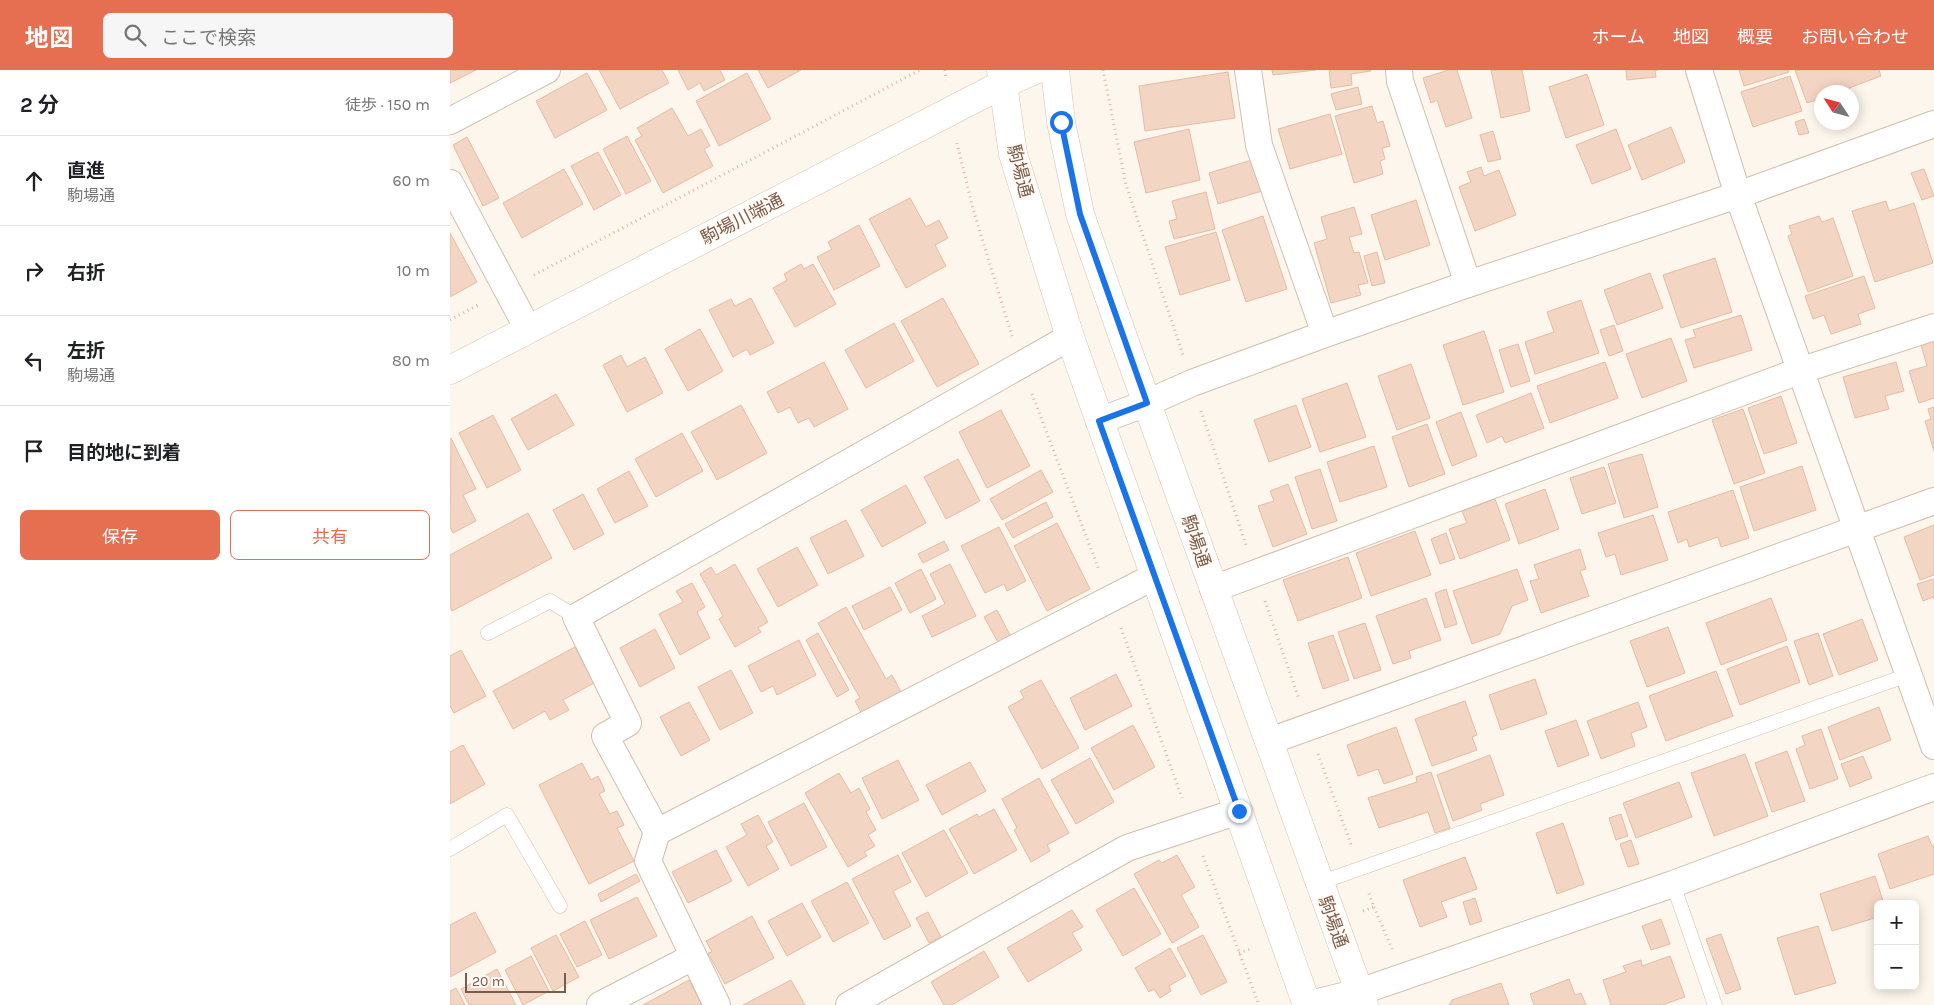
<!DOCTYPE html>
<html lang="ja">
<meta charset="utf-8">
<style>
body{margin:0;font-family:Karla,"Noto Sans JP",sans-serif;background:#f6f6f6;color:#202124}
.controls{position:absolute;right:15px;bottom:15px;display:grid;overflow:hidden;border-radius:8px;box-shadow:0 2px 12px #0003}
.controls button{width:45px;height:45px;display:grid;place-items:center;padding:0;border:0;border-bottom:1px solid #e0e0e0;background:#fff;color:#202124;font:25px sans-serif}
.compass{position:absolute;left:1364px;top:15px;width:45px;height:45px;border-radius:50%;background:#fff;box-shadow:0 2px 12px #0003;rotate:306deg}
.scale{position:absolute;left:15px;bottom:12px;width:101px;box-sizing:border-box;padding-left:5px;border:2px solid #7a5c4d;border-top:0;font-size:14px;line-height:18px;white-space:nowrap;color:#7a5c4d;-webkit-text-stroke:4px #fffaf3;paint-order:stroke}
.stop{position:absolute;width:15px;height:15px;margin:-11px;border:4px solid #1a73e8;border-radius:50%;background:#fff}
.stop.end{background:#1a73e8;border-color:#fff;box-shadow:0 1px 5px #0008}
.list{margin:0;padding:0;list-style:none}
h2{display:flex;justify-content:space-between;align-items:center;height:65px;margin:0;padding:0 20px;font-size:21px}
h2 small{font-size:16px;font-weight:400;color:#757577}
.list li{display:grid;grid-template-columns:32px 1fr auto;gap:15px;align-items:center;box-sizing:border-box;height:90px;padding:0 20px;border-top:1px solid #e0e0e0}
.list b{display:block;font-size:19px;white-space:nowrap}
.list p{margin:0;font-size:16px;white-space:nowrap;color:#757577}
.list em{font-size:16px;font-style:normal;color:#757577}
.actions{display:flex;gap:10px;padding:15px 20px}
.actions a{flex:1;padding:11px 0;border:1px solid #e76f51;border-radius:8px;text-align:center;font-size:18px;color:#e76f51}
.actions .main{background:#e76f51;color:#fff}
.icon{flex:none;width:28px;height:28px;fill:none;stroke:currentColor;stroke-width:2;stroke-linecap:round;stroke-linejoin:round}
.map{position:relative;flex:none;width:1484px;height:935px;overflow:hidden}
header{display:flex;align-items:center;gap:30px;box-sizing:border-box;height:70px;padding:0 25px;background:#e76f51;color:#fff}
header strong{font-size:24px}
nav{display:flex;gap:28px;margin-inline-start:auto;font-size:18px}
.search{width:350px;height:45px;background:#f6f6f6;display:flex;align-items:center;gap:12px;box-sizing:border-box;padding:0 18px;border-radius:8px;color:#757577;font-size:19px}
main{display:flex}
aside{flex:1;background:#fff}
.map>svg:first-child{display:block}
.building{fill:#f3d5c3;stroke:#e6bba3}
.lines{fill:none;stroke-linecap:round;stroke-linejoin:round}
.lane-casing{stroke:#d1beb0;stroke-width:15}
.street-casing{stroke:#d1beb0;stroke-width:28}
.secondary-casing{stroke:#d6c0b0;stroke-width:29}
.path{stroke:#d9b8a5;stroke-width:3;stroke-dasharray:1 4;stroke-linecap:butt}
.lane{stroke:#fff;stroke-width:14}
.street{stroke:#fff;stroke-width:26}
.secondary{stroke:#fff;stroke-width:28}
.route{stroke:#1a73e8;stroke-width:6}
.labels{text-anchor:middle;stroke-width:4.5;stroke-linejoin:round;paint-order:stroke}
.street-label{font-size:18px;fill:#7a5c4d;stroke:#fffaf3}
</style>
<header>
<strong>地図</strong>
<div class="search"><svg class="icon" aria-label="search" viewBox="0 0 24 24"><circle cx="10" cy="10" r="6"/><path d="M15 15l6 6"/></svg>ここで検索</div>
<nav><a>ホーム</a><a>地図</a><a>概要</a><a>お問い合わせ</a></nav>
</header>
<main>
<aside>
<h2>2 分<small>徒歩 · 150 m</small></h2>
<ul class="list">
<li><svg class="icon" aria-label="ahead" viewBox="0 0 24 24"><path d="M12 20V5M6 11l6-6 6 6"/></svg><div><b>直進</b><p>駒場通</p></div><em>60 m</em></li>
<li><svg class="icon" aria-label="right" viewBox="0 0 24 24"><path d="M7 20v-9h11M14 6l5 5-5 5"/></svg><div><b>右折</b></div><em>10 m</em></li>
<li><svg class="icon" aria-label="left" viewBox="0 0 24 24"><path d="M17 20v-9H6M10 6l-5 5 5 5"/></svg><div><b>左折</b><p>駒場通</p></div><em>80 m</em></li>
<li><svg class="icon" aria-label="arrive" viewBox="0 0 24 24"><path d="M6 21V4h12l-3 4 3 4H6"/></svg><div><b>目的地に到着</b></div></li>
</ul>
<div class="actions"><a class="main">保存</a><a>共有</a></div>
</aside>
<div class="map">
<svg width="1484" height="935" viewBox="0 0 1484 935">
<rect width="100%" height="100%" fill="#fdf6ec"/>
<g class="building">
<polygon points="0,0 26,0 0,13"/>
<polygon points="149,0 212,0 219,13 170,39"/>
<polygon points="228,0 270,0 275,10 254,21 250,13 238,20"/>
<polygon points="308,0 351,0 318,18"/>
<polygon points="822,0 866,0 823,5"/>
<polygon points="879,0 921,0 921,1 901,4 902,15 881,18"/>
<polygon points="999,0 1007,0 1022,48 996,57 987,30 981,33 973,8"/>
<polygon points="1041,0 1072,0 1080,41 1051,48"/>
<polygon points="1176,0 1208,0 1205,0 1206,7 1177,10"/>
<polygon points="1289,0 1338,0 1339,2 1294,16"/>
<polygon points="1345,0 1429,0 1431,6 1399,18 1401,22 1372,22 1372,28 1357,33"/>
<polygon points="778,2 785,48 695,61 689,16"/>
<polygon points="137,3 157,40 105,68 86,31"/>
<polygon points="297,3 321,49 269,76 246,31"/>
<polygon points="1137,4 1154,55 1116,68 1099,17"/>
<polygon points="1340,6 1352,41 1303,57 1291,22"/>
<polygon points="908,17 912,34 886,40 881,24"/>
<polygon points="922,36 927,53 933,51 940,76 932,78 935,89 930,91 933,104 904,113 885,46"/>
<polygon points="222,38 238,66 251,59 260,76 254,79 263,96 213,123 185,70 192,66 187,58"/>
<polygon points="880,44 892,84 840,99 828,59"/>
<polygon points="1354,49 1359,63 1349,65 1345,52"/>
<polygon points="1221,57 1235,92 1192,110 1178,75"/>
<polygon points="739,59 750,110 696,123 684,72"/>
<polygon points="1166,59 1181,99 1142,114 1126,75"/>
<polygon points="1043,61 1051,89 1038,92 1030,65"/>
<polygon points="177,66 201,111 176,124 153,79"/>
<polygon points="17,67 49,128 33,136 3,75"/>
<polygon points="148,82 171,125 144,140 121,96"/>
<polygon points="802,90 812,121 768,134 759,103"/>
<polygon points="1031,97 1034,106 1049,100 1066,145 1025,161 1009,117 1021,112 1017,102"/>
<polygon points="114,99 133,134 72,168 53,133"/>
<polygon points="1474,99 1484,126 1472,130 1461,103"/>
<polygon points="756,122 765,159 724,169 719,151 727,149 722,131"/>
<polygon points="460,128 476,157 489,150 498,168 485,175 496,196 456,218 419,149"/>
<polygon points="966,130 980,175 935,190 921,145"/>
<polygon points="1436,131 1439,141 1464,133 1483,193 1425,212 1402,141"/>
<polygon points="904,137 912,164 899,167 904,183 909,182 918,213 908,215 911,225 881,233 864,173 877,169 871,147"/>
<polygon points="813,146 837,219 796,232 772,160"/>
<polygon points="1369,146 1372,152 1383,148 1403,206 1358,222 1338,166 1342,164 1339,156"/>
<polygon points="409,155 430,196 384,220 367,187 382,179 378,172"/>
<polygon points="766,162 780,210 730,225 715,177"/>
<polygon points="0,163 27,212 0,227"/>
<polygon points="927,182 935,213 922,216 914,186"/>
<polygon points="1265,188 1282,242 1231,258 1213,205"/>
<polygon points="351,194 354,199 363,194 386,234 345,257 323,218 337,210 334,204"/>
<polygon points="1200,203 1213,238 1167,255 1154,220"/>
<polygon points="1414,206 1425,238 1408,244 1411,254 1381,264 1374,245 1363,249 1355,226"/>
<polygon points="301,228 324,273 300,285 297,279 283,287 259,240 281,229 285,236"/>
<polygon points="493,228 529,294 487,317 451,251"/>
<polygon points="1131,230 1149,283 1085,304 1075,272 1104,262 1097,242"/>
<polygon points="1291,245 1302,280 1244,298 1235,270 1246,267 1243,260"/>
<polygon points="444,253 464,291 416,318 395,280"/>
<polygon points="1164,255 1173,281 1159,286 1150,260"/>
<polygon points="250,259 273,301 238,321 215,279"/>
<polygon points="1034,261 1054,322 1013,335 993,275"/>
<polygon points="1221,268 1237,311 1192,328 1176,284"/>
<polygon points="1484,271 1484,328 1469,333 1459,301 1477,296 1471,275"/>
<polygon points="1068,274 1080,311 1061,317 1049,280"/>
<polygon points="171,285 177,297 195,287 213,323 177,342 153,295"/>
<polygon points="374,292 398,339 364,357 359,348 348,353 340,337 328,343 317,322"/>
<polygon points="1155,292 1168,328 1100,353 1087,316"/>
<polygon points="1446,292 1454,321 1435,326 1439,339 1405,348 1393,307"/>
<polygon points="961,294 980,348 947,360 928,306"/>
<polygon points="897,313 916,367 870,382 852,329"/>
<polygon points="1081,323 1094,358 1055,373 1052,366 1037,373 1026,345"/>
<polygon points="106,324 124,355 78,380 61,349"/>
<polygon points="1331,326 1347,373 1314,384 1298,338"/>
<polygon points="291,335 317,383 267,410 241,362"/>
<polygon points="846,335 861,377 819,392 804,350"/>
<polygon points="1484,337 1484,381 1475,351 1481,349 1478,339"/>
<polygon points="1293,339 1315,403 1284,414 1262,350"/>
<polygon points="551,340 580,396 537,418 509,362"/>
<polygon points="1011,342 1027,386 1002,396 986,352"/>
<polygon points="43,345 71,400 37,418 9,363"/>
<polygon points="977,354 995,404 959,417 942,367"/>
<polygon points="232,363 253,401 206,427 185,389"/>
<polygon points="1,368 26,419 13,425 26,451 3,463 0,457"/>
<polygon points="924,376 937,417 890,432 877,392"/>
<polygon points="1192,384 1208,437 1174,448 1158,394"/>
<polygon points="508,389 530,431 496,449 474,407"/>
<polygon points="1352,396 1366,440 1304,461 1290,417"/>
<polygon points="1154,397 1166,433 1132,444 1120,408"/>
<polygon points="870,399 887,451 862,459 845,407"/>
<polygon points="591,400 603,422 552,450 540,429"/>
<polygon points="179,401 198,436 165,453 147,419"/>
<polygon points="838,414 857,464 823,477 808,436 824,431 820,421"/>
<polygon points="456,415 476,453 432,477 411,440"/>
<polygon points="1095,419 1109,459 1069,474 1055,434"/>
<polygon points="1283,420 1299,468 1271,477 1268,467 1239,477 1237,469 1228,473 1218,442"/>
<polygon points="133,424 154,464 124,480 103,440"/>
<polygon points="1045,429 1060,470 1010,489 999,459 1017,453 1012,441"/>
<polygon points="596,432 603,447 563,468 555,454"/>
<polygon points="78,443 102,488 2,541 0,537 0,485"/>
<polygon points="1203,445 1218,490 1171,505 1165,484 1156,487 1148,463"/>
<polygon points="396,450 414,486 378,504 360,468"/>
<polygon points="607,453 640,519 597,541 564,476"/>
<polygon points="1484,455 1484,505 1470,510 1454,467"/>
<polygon points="549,457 576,511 557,521 554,514 535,523 511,476"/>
<polygon points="965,461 981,505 921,526 906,483"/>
<polygon points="996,463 1005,489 990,494 981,469"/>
<polygon points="494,471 499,480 473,493 468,484"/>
<polygon points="347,477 368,515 328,537 307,499"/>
<polygon points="1130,479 1136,499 1130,501 1139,526 1091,543 1080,511 1089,509 1084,495"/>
<polygon points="898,487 912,528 848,551 833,510"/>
<polygon points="285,494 318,552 308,558 311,562 285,577 269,549 273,546 250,504 261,497 266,505"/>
<polygon points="500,494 526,546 482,567 472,546 495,534 480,504"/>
<polygon points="471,499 486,529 460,543 445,513"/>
<polygon points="1067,499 1078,530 1062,536 1050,564 1022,574 1003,521"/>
<polygon points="1484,509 1484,529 1483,527 1473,531 1467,514"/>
<polygon points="242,513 255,537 247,542 260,568 230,585 209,544 233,532 226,521"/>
<polygon points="440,517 452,540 414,560 402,536"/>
<polygon points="996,519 1007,554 995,558 985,523"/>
<polygon points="976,528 991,570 959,581 961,588 943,594 926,546"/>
<polygon points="1321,528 1337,570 1271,595 1256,553"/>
<polygon points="396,537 436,609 442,605 451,622 412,644 405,631 410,628 368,553"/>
<polygon points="547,540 560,565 548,572 534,547"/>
<polygon points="1412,549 1428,590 1389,605 1373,564"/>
<polygon points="915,553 931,600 904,609 888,562"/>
<polygon points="1218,557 1235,603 1197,617 1180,571"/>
<polygon points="205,559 225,598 190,617 170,578"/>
<polygon points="368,563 399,620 387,627 356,570"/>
<polygon points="1368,563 1383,606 1359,615 1344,571"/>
<polygon points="883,565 899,610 873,619 858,573"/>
<polygon points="349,570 366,605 327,625 323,616 311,622 298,596"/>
<polygon points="1337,576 1350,612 1290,635 1277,599"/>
<polygon points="125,577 144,613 113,630 119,640 100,650 95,641 63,659 43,621"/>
<polygon points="11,580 36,626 4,643 0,636 0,586"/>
<polygon points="281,600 303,643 270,660 248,617"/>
<polygon points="1266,601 1283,646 1216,671 1199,626"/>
<polygon points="666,604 682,636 635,660 620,628"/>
<polygon points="1085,609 1097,644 1051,660 1039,625"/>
<polygon points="591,610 629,678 592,699 558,637 574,628 570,621"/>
<polygon points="1015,631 1027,665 1022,667 1027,680 982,696 965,649"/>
<polygon points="239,632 260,670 231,686 210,647"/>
<polygon points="1188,632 1197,657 1181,663 1185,676 1151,689 1137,651"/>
<polygon points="1429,637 1441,670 1390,690 1378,657"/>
<polygon points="1126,650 1139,685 1108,697 1095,661"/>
<polygon points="683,655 705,697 664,720 641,678"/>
<polygon points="946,657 963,704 934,714 928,699 908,706 897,675"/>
<polygon points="1371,659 1388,709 1360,719 1346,679 1355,675 1352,666"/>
<polygon points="13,675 35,714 0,734 0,682"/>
<polygon points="1337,681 1355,731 1322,742 1305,693"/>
<polygon points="1295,684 1318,746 1264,766 1241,703"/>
<polygon points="1040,685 1054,725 1030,734 1032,740 1003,751 987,705"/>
<polygon points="1413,686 1422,708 1400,717 1391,694"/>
<polygon points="640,688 664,732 626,754 601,710"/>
<polygon points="448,690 469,730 432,749 412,708"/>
<polygon points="520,692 536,721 492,745 476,715"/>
<polygon points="132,693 141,710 148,706 155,721 149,724 160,744 167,741 174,755 167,758 184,791 139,814 89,715"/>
<polygon points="981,702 1000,758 985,763 978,742 929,758 918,728 967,712 966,707"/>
<polygon points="389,703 401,723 409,718 420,739 416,742 426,760 418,765 425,776 414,782 417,786 398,797 355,723"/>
<polygon points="589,708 619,763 597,775 600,781 581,792 564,760 567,758 552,729"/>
<polygon points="1229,712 1242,747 1186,768 1173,733"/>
<polygon points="354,733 377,777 341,796 318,752"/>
<polygon points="544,739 567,780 524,804 499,759 527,744 529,747"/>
<polygon points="1171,744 1178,766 1166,770 1159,748"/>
<polygon points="308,745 323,772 316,776 329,799 298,816 276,777 297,765 291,754"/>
<polygon points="1113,753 1134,814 1107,824 1086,763"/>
<polygon points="494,760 518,803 476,827 452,783"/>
<polygon points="1478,766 1482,776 1484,775 1484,804 1440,819 1428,784"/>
<polygon points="1181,770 1189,794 1178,797 1170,774"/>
<polygon points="266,780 282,811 238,833 222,802"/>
<polygon points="448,785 461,812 443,821 461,856 434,870 402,809"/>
<polygon points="727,785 745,817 731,825 749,857 722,873 684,804 709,790 712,793"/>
<polygon points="1015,787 1027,819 991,832 997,847 970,857 953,810"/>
<polygon points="186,804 190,811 151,832 148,824"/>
<polygon points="1425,806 1434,834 1428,834 1428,847 1382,861 1370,824"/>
<polygon points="397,812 419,853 383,872 361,831"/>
<polygon points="684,818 711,864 673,886 646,840"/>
<polygon points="187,827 207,866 159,889 140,850"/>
<polygon points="1025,828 1032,851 1020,855 1013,832"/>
<polygon points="352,833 371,867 337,886 318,851"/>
<polygon points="622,840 633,857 622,863 632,880 578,912 557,878"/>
<polygon points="25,842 46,882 0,907 0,855"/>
<polygon points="478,842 491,867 479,873 466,848"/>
<polygon points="302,846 324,888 275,914 258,883 262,882 256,871"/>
<polygon points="1211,849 1220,874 1201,880 1192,856"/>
<polygon points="135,851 152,885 127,897 110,864"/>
<polygon points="1368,856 1386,913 1345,925 1327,868"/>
<polygon points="1271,864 1291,919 1276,924 1256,869"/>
<polygon points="106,865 129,907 103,921 81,878"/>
<polygon points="753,865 777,912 751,925 727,878"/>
<polygon points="720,878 736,906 719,916 721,921 710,928 704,919 699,922 685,898"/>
<polygon points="534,881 549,907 502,935 494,935 481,912"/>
<polygon points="81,886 99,921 73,935 55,900"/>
<polygon points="1220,886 1235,927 1212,935 1161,935 1153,910 1176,902 1173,896 1191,890 1192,896"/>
<polygon points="47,899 66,935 19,935 11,919"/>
<polygon points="1119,909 1125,925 1131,923 1136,935 1084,935 1080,924"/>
<polygon points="239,910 252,935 193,935"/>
<polygon points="341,910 355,935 293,935"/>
<polygon points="1051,913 1059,935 999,935 1002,930"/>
<polygon points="6,918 15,935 0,935 0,921"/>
</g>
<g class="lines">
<defs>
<g id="lane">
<polyline points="38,563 100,531 126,547"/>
<polyline points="0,779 57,745 110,836"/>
<polyline points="869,813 1458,605"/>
<polyline points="1223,814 1265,935"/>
</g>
<g id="street">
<polyline points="798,0 809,75 875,264"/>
<polyline points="949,0 950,11 1018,214"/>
<polyline points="1249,0 1288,125 1484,676"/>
<polyline points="0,51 97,0"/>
<polyline points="0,113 78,259"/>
<polyline points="620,267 126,547 178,653 155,666 207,762 705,506"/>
<polyline points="649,351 697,333 742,313 875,264 1018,214 1288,125 1484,54"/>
<polyline points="763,519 1349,301 1484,257"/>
<polyline points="820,671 1484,431"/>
<polyline points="207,762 198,791 267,935"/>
<polyline points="150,935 243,887"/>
<polyline points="399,935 677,778 789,741"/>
<polyline points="856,935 909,922 1223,814 1484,717"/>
</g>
<g id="secondary">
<polyline points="551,0 563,84 620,267 857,935"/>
<polyline points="605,0 611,52 630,144 673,267 914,935"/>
<polyline points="0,300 551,15 585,0"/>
</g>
</defs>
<use href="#lane" class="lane-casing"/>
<use href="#street" class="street-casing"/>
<use href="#secondary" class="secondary-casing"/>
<g class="path">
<polyline points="495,0 496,10"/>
<polyline points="653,0 676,115 733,285"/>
<polyline points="507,73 523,139 562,266"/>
<polyline points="84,205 470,0"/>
<polyline points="0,250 30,234"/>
<polyline points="582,324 649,500"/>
<polyline points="751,341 796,475"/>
<polyline points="815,531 849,629"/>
<polyline points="671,558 732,728"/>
<polyline points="868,684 902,777"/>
<polyline points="753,786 809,935"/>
<polyline points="924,837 942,879"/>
<polyline points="913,841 924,837 918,821"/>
<polyline points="789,883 803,878"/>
</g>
<use href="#lane" class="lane"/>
<use href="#street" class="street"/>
<use href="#secondary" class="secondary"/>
</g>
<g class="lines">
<polyline class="route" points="611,52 630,144 697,333 649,351 789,741"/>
</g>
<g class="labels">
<g class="street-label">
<text transform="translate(570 101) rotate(75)" y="6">駒場通</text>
<text transform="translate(292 149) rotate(-27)" y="6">駒場川端通</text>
<text transform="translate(746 471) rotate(71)" y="6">駒場通</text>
<text transform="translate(883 852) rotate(70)" y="6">駒場通</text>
</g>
</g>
</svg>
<div class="controls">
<button>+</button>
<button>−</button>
</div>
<svg class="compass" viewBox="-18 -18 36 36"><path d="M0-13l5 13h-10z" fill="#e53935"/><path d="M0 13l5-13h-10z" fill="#757577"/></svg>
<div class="scale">20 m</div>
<div class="stop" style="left:611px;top:52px"></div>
<div class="stop end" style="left:789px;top:741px"></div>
</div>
</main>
